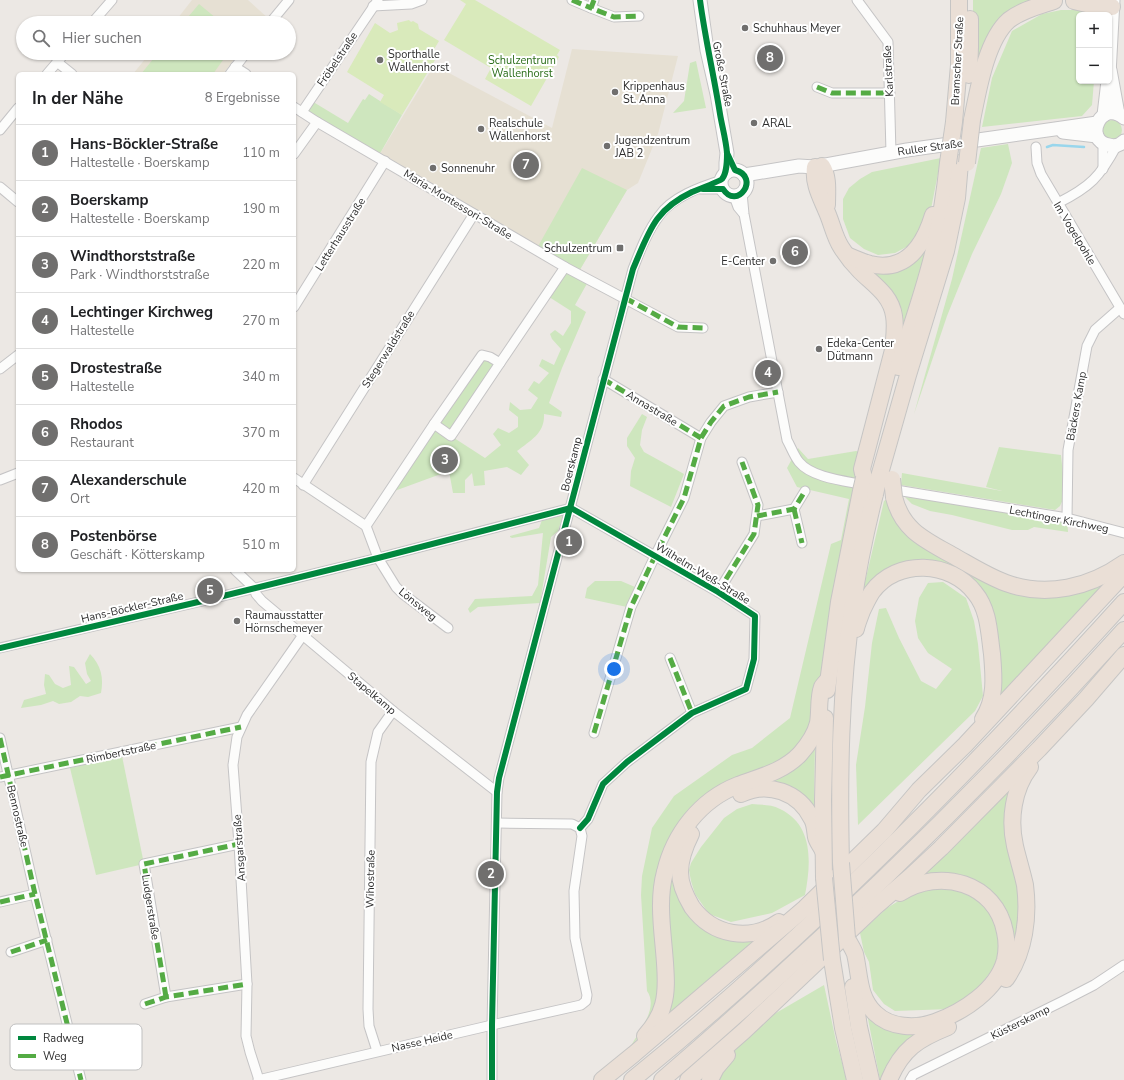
<!DOCTYPE html>
<html lang="de">
<meta charset="utf-8">
<style>
body{margin:0;font-family:"Nunito Sans",sans-serif;background:#f2f2f2;color:#202124}
.controls{position:absolute;right:12px;top:12px;display:grid;overflow:hidden;border-radius:6px;box-shadow:0 1px 3px #0004}
.controls button{width:36px;height:36px;display:grid;place-items:center;padding:0;border:0;border-bottom:1px solid #e0e0e0;background:#fff;color:#202124;font:20px sans-serif}
.you{position:absolute;left:614px;top:669px;width:14px;height:14px;margin:-10px;border:3px solid #fff;border-radius:50%;background:#1a73e8;box-shadow:0 0 0 6px #1a73e833}
.badge{display:grid;place-items:center;width:26px;height:26px;border-radius:50%;background:#706f6e;color:#fff;font-size:13px;font-weight:700}
.pin{position:absolute;translate:-50% -50%;border:2px solid #fff;box-shadow:0 1px 4px #0006}
.list{margin:0;padding:0;list-style:none}
h2{display:flex;justify-content:space-between;align-items:center;height:52px;margin:0;padding:0 16px;font-size:17px}
h2 small{font-size:13px;font-weight:400;color:#757577}
.list li{display:grid;grid-template-columns:26px 1fr auto;gap:12px;align-items:center;box-sizing:border-box;height:56px;padding:0 16px;border-top:1px solid #e0e0e0}
.list b{display:block;font-size:15px;white-space:nowrap}
.list p{margin:0;font-size:13px;white-space:nowrap;color:#757577}
.list em{font-size:13px;font-style:normal;color:#757577}
.icon{flex:none;width:22px;height:22px;fill:none;stroke:currentColor;stroke-width:2;stroke-linecap:round;stroke-linejoin:round}
.map{position:relative;flex:none;width:1124px;height:1080px;overflow:hidden}
.search{position:absolute;background:#fff;box-shadow:0 1px 3px #0004;left:16px;top:16px;width:280px;height:44px;display:flex;align-items:center;gap:10px;box-sizing:border-box;padding:0 14px;border-radius:22px;color:#757577;font-size:15px}
.panel{position:absolute;background:#fff;box-shadow:0 1px 3px #0004;left:16px;top:72px;width:280px;height:500px;border-radius:6px}
.map>svg:first-child{display:block}
.education{fill:#e6e0d3}
.green{fill:#cee6be}
.pitch{fill:#d9eabb}
.lines{fill:none;stroke-linecap:round;stroke-linejoin:round}
.stream{stroke:#99d6ec;stroke-width:2.5}
.street-casing{stroke:#c5c4c5;stroke-width:11}
.secondary-casing{stroke:#c5c4c5;stroke-width:15}
.highway-casing{stroke:#c6c5c4;stroke-width:18}
.street{stroke:#fcfcfb;stroke-width:9}
.secondary{stroke:#fcfcfb;stroke-width:13}
.highway{stroke:#eadfd6;stroke-width:16}
.highway-bridge-casing{stroke:#c6c5c4;stroke-width:18;stroke-linecap:butt}
.highway-bridge{stroke:#eadfd6;stroke-width:16}
.quiet{stroke:#54ab44;stroke-width:5;stroke-dasharray:10 5;stroke-linecap:butt}
.cycleway-casing{stroke:#fff;stroke-width:8}
.cycleway{stroke:#00873e;stroke-width:6}
.poi-dot{fill:#706f6e;stroke:#fff;stroke-width:1.5}
.labels{text-anchor:middle;stroke-width:4;stroke-linejoin:round;paint-order:stroke}
.poi-label{font-size:11px;fill:#2e2e2e;stroke:#fff;text-anchor:start}
.street-label{font-size:11px;fill:#2e2e2e;stroke:#fff}
.park-label{font-size:11px;fill:#2c6e1b;stroke:#fff}
.key{fill:#fff;stroke:#c0c0c0;stroke-width:1}
.key-label{font-size:11px;fill:#2e2e2e}
</style>
<div class="map">
<svg width="1124" height="1080" viewBox="0 0 1124 1080">
<rect width="100%" height="100%" fill="#ece8e4"/>
<g class="education">
<polygon points="192,0 248,0 269,19 265,23 174,23"/>
<polygon points="572,49 678,56 658,134 638,183 627,190 578,273 378,157 434,65 552,128"/>
<polygon points="150,53 239,53 223,74 133,74"/>
</g>
<g class="green">
<polygon points="973,0 1036,0 999,26 970,106 973,54"/>
<polygon points="199,4 222,23 183,23"/>
<polygon points="1061,10 1079,10 1095,13 1096,15 1079,15 1079,81 1094,81 1092,105 1082,116 982,127 992,78 1012,31 1042,14"/>
<polygon points="158,53 228,53 213,74 141,74"/>
<polygon points="696,61 706,108 673,113 684,101 690,63"/>
<polygon points="369,94 402,115 378,157 302,112 310,100 348,123 363,99 365,100"/>
<circle cx="1112" cy="130" r="10"/>
<polygon points="1008,144 1012,163 1001,194 972,254 947,316 914,414 952,279 981,148"/>
<polygon points="941,158 931,209 912,244 895,253 878,255 864,249 850,238 843,219 843,199 849,188 860,179 872,172"/>
<path d="M582,168L627,190L578,273L589,280L575,305L586,312L562,368L549,403L562,412L561,417L544,414C545,433 531,440 517,451L529,465L521,475L507,467L484,471L485,485L474,486L472,473L465,480V493H453L449,471L389,493L482,355L500,363L451,436L485,458L501,445L493,434L498,428L509,433L518,427V417L509,410L510,402L520,410L531,409L538,398L528,390L534,381L539,384L549,373L539,366L542,359L554,365L561,349L552,339L550,334L555,330L563,336L571,323V311L546,295L565,267L536,250Z"/>
<polygon points="927,247 895,359 899,331 866,267"/>
<polygon points="642,414 647,417 642,430 640,445 644,452 684,474 671,507 630,486 631,471 635,458 627,446 627,438"/>
<polygon points="999,447 1061,455 1065,495 1060,506 1055,510 901,485 902,473 1002,491 986,487"/>
<path d="M798,448L808,459L856,451L864,453L837,578L821,675L808,733L792,755L734,782L666,855L663,986L647,1028L631,1046C639,1031 659,1008 647,991L641,895L642,876L652,828L674,796L732,755L752,748L790,718L831,544L841,540L849,499L797,487L787,468Z"/>
<polygon points="905,497 1067,518 1068,532 1034,527 1028,530 1012,530 952,515 930,511 912,504"/>
<polygon points="888,498 898,521 1036,593 1111,577 995,705 985,598 912,563 861,599 884,501"/>
<polygon points="563,515 558,531 551,537 540,603 478,607 470,613 468,609 475,599 532,596 538,585 543,533 512,538 510,537 510,536 539,528 542,520"/>
<polygon points="595,581 621,581 635,587 627,607 585,598 587,588"/>
<polygon points="943,582 966,598 974,621 978,644 983,696 975,711 858,825 856,765 865,707 872,643 879,609 886,608 899,638 921,681 936,689 952,669 928,653 918,638 915,621 919,598 928,583"/>
<path d="M90,654C101,665 104,678 101,693L88,697L80,696L71,702L59,704L53,701L41,705L21,708L24,700L46,694L44,685L45,674L49,675L55,684L63,688L71,685L69,666L74,667L86,684L91,681L87,674L85,663Z"/>
<polygon points="815,742 814,808 768,783"/>
<polygon points="122,756 144,864 96,875 70,768"/>
<polygon points="1018,778 1018,883 1021,915 1011,957 1009,921 1003,906 993,894 952,874 938,873 924,875"/>
<path d="M752,804C761,805 771,804 780,809C814,825 811,864 805,895L772,913L731,922L709,914L695,894L691,881L689,870L691,863L701,847L724,818L737,809Z"/>
<polygon points="671,870 691,911 761,936 660,1026"/>
<polygon points="945,886 967,890 988,906 1002,945 995,966 978,988 950,1009 895,1011 884,1004 873,990 869,962 864,952 860,933 887,908 920,888"/>
<polygon points="824,985 836,1041 847,1080 714,1080 727,1058 764,1020"/>
<polygon points="867,1014 938,1026 884,1080 880,1080"/>
</g>
<g class="pitch">
<polygon points="460,0 475,0 560,50 557,55 559,57 531,106 485,79 491,68 444,40 466,4"/>
<polygon points="409,20 411,22 413,21 418,24 419,29 439,41 430,56 435,60 402,115 380,102 384,95 347,72 375,23 390,33 398,30 397,23"/>
</g>
<g class="lines">
<polyline class="stream" points="1047,147 1053,145 1084,147"/>
<defs>
<g id="street">
<polyline points="572,0 591,8"/>
<polyline points="594,0 591,8 614,17 639,16"/>
<polyline points="857,0 888,42 891,153"/>
<polyline points="373,6 411,4 422,0"/>
<polyline points="92,23 112,0"/>
<polyline points="270,23 289,0"/>
<polyline points="57,62 72,74"/>
<polyline points="235,67 246,74"/>
<polyline points="47,74 65,53"/>
<polyline points="230,74 246,53"/>
<polyline points="817,87 832,93 890,93"/>
<polyline points="294,107 317,122 565,267 678,327 703,328"/>
<polyline points="302,112 378,0"/>
<polyline points="0,130 18,108"/>
<polyline points="1036,147 1037,163 1041,174 1124,314"/>
<polyline points="294,154 317,122"/>
<polyline points="1103,169 1103,143"/>
<polyline points="0,187 18,202"/>
<polyline points="701,189 723,189"/>
<path d="M742,193L744,214L787,440C791,447 794,456 799,462C812,478 846,481 865,485"/>
<polyline points="734,196 738,207 743,213"/>
<path d="M1058,203C1090,187 1100,177 1117,145"/>
<polyline points="294,307 385,161"/>
<polyline points="0,369 18,355"/>
<polyline points="603,379 701,438"/>
<polyline points="434,424 451,436 500,363"/>
<polyline points="294,478 366,526 378,558 396,587 403,594 448,628"/>
<polyline points="0,480 18,473"/>
<polyline points="303,485 474,214"/>
<polyline points="890,489 1067,518 1124,533"/>
<polyline points="794,509 802,543"/>
<polyline points="757,516 794,509 805,491"/>
<polyline points="1067,518 1068,450 1087,346 1095,330 1120,308"/>
<polyline points="366,526 434,424 482,355 490,357 500,363 565,267"/>
<polyline points="235,570 254,588 256,594 262,601 393,711 497,792"/>
<polyline points="718,592 754,534 758,505 742,462"/>
<polyline points="0,648 211,599 378,558 571,508 718,592 755,616 754,659 746,689 692,713 627,762 603,784 588,819 580,828"/>
<polyline points="670,658 692,713"/>
<polyline points="594,733 631,607 655,556 684,498 701,438 711,422 724,406 749,397 778,392"/>
<polyline points="0,738 35,894 81,1080"/>
<polyline points="0,777 241,727"/>
<polyline points="0,902 35,894"/>
<polyline points="11,952 47,940"/>
<polyline points="166,997 144,864 239,844"/>
<polyline points="145,1004 166,997 247,984"/>
<polyline points="34,1039 68,1029"/>
<polyline points="377,1051 369,1026 368,1009 371,762 378,732 393,711"/>
<polyline points="258,1080 492,1025 581,1005 586,1001 587,995 575,938 574,891 582,836 580,828 572,824 497,823"/>
<polyline points="259,1080 250,1052 246,1036 247,984 239,844 233,765 237,737 247,715 303,635"/>
<path d="M492,1080V1025L497,792L499,778L633,269C640,251 647,232 659,216C672,197 700,187 722,180"/>
<polyline points="910,1080 913,1075 1063,1001 1094,985 1124,965"/>
</g>
<g id="secondary">
<polyline points="700,0 707,50 717,94 727,153 726,163 726,173"/>
<polyline points="1110,70 1118,114"/>
<polyline points="1109,74 1113,0"/>
<polyline points="1104,115 1108,81"/>
<path d="M1124,118C1102,98 1082,140 1109,145C1115,147 1120,145 1124,141"/>
<polyline points="1063,132 1097,136"/>
<circle cx="734" cy="183" r="13"/>
<polyline points="744,175 799,166 815,167 907,150 1097,123"/>
</g>
<g id="highway">
<polyline points="1074,1 1099,7 1112,7"/>
<polyline points="969,75 970,47 970,19"/>
<path d="M972,120C978,91 986,40 1009,20C1022,10 1039,6 1054,1"/>
<polyline points="954,122 959,65 959,0"/>
<path d="M822,166C829,177 827,192 827,205"/>
<path d="M815,167C813,183 820,196 826,210C832,223 834,236 841,247C846,255 853,264 860,271C874,285 891,295 894,316C896,327 894,338 893,350L862,469L864,478"/>
<path d="M849,256C856,259 863,262 870,264C906,273 924,245 933,215"/>
<path d="M898,367C911,327 926,286 935,245C941,218 945,191 948,163"/>
<polyline points="879,477 908,375 946,251 957,198 960,163"/>
<path d="M894,497C902,530 925,540 952,555C970,565 987,576 1006,583C1047,598 1090,587 1124,563"/>
<path d="M856,629C857,623 860,617 862,611C865,605 868,598 872,592C897,558 951,561 975,593C989,610 989,633 992,654C994,677 996,699 983,719"/>
<polyline points="827,690 839,602 861,491"/>
<path d="M741,794C768,781 799,792 812,819C815,824 815,831 816,837C817,842 821,846 823,851"/>
<path d="M691,834C685,846 680,859 680,872C680,885 686,897 692,907C713,936 750,942 779,922"/>
<path d="M841,863C839,777 840,689 853,604C858,567 866,530 875,494"/>
<polyline points="824,878 823,800 825,718"/>
<path d="M847,938C849,943 853,948 855,954C860,975 858,997 875,1013C890,1028 916,1029 935,1022C963,1012 997,990 1005,960C1007,951 1007,941 1005,932C996,883 940,867 900,893"/>
<polyline points="832,960 843,1028 855,1080"/>
<path d="M1006,979C1025,952 1029,916 1025,885C1022,871 1018,859 1015,846C1009,820 1013,789 1030,767"/>
<polyline points="853,987 859,1027 871,1080"/>
<path d="M645,1036C653,1027 660,1017 663,1005C667,992 666,977 665,963C663,933 657,901 665,872C674,834 700,800 738,785C759,777 783,772 800,754C808,745 815,735 818,723C820,712 818,698 822,687C823,685 826,682 828,680"/>
<polyline points="602,1080 634,1054 805,908 884,831 919,790 965,745 1124,574"/>
<path d="M632,1080C809,936 971,771 1124,602"/>
<path d="M662,1080C825,940 980,790 1124,630"/>
<polyline points="688,1080 744,1031 875,907 911,876 941,848 1039,749 1086,699 1124,655"/>
<polyline points="710,1080 716,1068 727,1055"/>
<path d="M889,1080C902,1049 918,1039 948,1027"/>
</g>
</defs>
<use href="#street" class="street-casing"/>
<use href="#secondary" class="secondary-casing"/>
<use href="#highway" class="highway-casing"/>
<use href="#street" class="street"/>
<use href="#secondary" class="secondary"/>
<use href="#highway" class="highway"/>
<defs>
<g id="highway-bridge">
<polyline points="948,163 954,122"/>
<polyline points="967,163 972,120"/>
<polyline points="892,479 894,497"/>
<polyline points="861,491 864,478"/>
<polyline points="875,494 879,477"/>
<polyline points="841,863 847,938"/>
<polyline points="824,878 832,960"/>
</g>
</defs>
<use href="#highway-bridge" class="highway-bridge-casing"/>
<use href="#highway-bridge" class="highway-bridge"/>
<g class="quiet">
<polyline points="572,0 591,8"/>
<polyline points="594,0 591,8 614,17 639,16"/>
<polyline points="817,87 832,93 890,93"/>
<polyline points="625,298 678,327 703,328"/>
<polyline points="603,379 701,438"/>
<polyline points="794,509 802,543"/>
<polyline points="757,516 794,509 805,491"/>
<polyline points="718,592 754,534 758,505 742,462"/>
<polyline points="670,658 692,713"/>
<polyline points="594,733 631,607 655,556 684,498 701,438 711,422 724,406 749,397 778,392"/>
<polyline points="0,738 35,894 81,1080"/>
<polyline points="0,777 241,727"/>
<polyline points="0,902 35,894"/>
<polyline points="11,952 47,940"/>
<polyline points="166,997 144,864 239,844"/>
<polyline points="145,1004 166,997 247,984"/>
<polyline points="34,1039 68,1029"/>
</g>
<defs>
<g id="cycleway">
<path d="M703,189H723C737,211 761,177 735,170L727,153"/>
<polyline points="0,648 211,599 378,558 571,508 718,592 755,616 754,659 746,689 692,713 627,762 603,784 588,819 580,828"/>
<path d="M492,1080V1025L497,792L499,778L633,269C649,232 654,210 692,192C697,190 720,181 722,179C727,173 727,161 727,153C726,140 722,126 720,114C714,76 705,38 700,0"/>
</g>
</defs>
<use href="#cycleway" class="cycleway-casing"/>
<use href="#cycleway" class="cycleway"/>
</g>
<g class="poi-dot">
<circle cx="745" cy="28" r="4"/>
<circle cx="380" cy="60" r="4"/>
<circle cx="615" cy="92" r="4"/>
<circle cx="754" cy="123" r="4"/>
<circle cx="481" cy="129" r="4"/>
<circle cx="607" cy="146" r="4"/>
<circle cx="433" cy="168" r="4"/>
<rect x="616" y="244" width="8" height="8" rx="2"/>
<circle cx="773" cy="261" r="4"/>
<circle cx="819" cy="349" r="4"/>
<circle cx="237" cy="621" r="4"/>
</g>
<g class="labels">
<g class="poi-label">
<text x="753" y="32">Schuhhaus Meyer</text>
<text x="388" y="58">Sporthalle<tspan x="388" dy="13">Wallenhorst</tspan></text>
<text x="623" y="90">Krippenhaus<tspan x="623" dy="13">St. Anna</tspan></text>
<text x="489" y="127">Realschule<tspan x="489" dy="13">Wallenhorst</tspan></text>
<text x="762" y="127">ARAL</text>
<text x="615" y="144">Jugendzentrum<tspan x="615" dy="13">JAB 2</tspan></text>
<text x="441" y="172">Sonnenuhr</text>
<text x="612" y="252" text-anchor="end">Schulzentrum</text>
<text x="765" y="265" text-anchor="end">E-Center</text>
<text x="827" y="347">Edeka-Center<tspan x="827" dy="13">Dütmann</tspan></text>
<text x="245" y="619">Raumausstatter<tspan x="245" dy="13">Hörnschemeyer</tspan></text>
</g>
<g class="street-label">
<text transform="translate(337 59) rotate(-56)" y="4">Fröbelstraße</text>
<text transform="translate(957 61) rotate(-87)" y="4">Bramscher Straße</text>
<text transform="translate(888 71) rotate(-93)" y="4">Karlstraße</text>
<text transform="translate(723 74) rotate(79)" y="4">Große Straße</text>
<text transform="translate(930 147) rotate(-8)" y="4">Ruller Straße</text>
<text transform="translate(458 204) rotate(31)" y="4">Maria-Montessori-Straße</text>
<text transform="translate(1075 233) rotate(59)" y="4">Im Vogelpohle</text>
<text transform="translate(340 234) rotate(-58)" y="4">Letterhausstraße</text>
<text transform="translate(388 349) rotate(-58)" y="4">Stegerwaldstraße</text>
<text transform="translate(1076 406) rotate(-80)" y="4">Bäckers Kamp</text>
<text transform="translate(652 408) rotate(31)" y="4">Annastraße</text>
<text transform="translate(571 464) rotate(-76)" y="4">Boerskamp</text>
<text transform="translate(1059 519) rotate(11)" y="4">Lechtinger Kirchweg</text>
<text transform="translate(703 573) rotate(31)" y="4">Wilhelm-Weß-Straße</text>
<text transform="translate(418 604) rotate(39)" y="4">Lönsweg</text>
<text transform="translate(132 607) rotate(-13)" y="4">Hans-Böckler-Straße</text>
<text transform="translate(372 693) rotate(40)" y="4">Stapelkamp</text>
<text transform="translate(121 752) rotate(-12)" y="4">Rimbertstraße</text>
<text transform="translate(18 816) rotate(77)" y="4">Bennostraße</text>
<text transform="translate(239 848) rotate(-94)" y="4">Ansgarstraße</text>
<text transform="translate(370 879) rotate(-89)" y="4">Wihostraße</text>
<text transform="translate(151 907) rotate(81)" y="4">Ludgerstraße</text>
<text transform="translate(1020 1022) rotate(-26)" y="4">Küsterskamp</text>
<text transform="translate(422 1041) rotate(-13)" y="4">Nasse Heide</text>
</g>
<g class="park-label">
<text x="522" y="64">Schulzentrum<tspan x="522" dy="13">Wallenhorst</tspan></text>
</g>
</g>
<rect x="10" y="1024" width="132" height="46" rx="6" class="key"/>
<rect x="18" y="1036" width="18" height="4" fill="#00873e"/>
<rect x="18" y="1054" width="18" height="4" fill="#54ab44"/>
<g class="key-label">
<text x="43" y="1042">Radweg</text>
<text x="43" y="1060">Weg</text>
</g>
</svg>
<div class="controls">
<button>+</button>
<button>−</button>
</div>
<div class="you"></div>
<div class="pin badge" style="left:569px;top:542px">1</div>
<div class="pin badge" style="left:491px;top:874px">2</div>
<div class="pin badge" style="left:445px;top:460px">3</div>
<div class="pin badge" style="left:768px;top:373px">4</div>
<div class="pin badge" style="left:210px;top:591px">5</div>
<div class="pin badge" style="left:795px;top:252px">6</div>
<div class="pin badge" style="left:526px;top:165px">7</div>
<div class="pin badge" style="left:770px;top:58px">8</div>
<div class="search"><svg class="icon" aria-label="search" viewBox="0 0 24 24"><circle cx="10" cy="10" r="6"/><path d="M15 15l6 6"/></svg>Hier suchen</div>
<section class="panel">
<h2>In der Nähe<small>8 Ergebnisse</small></h2>
<ul class="list">
<li><span class="badge">1</span><div><b>Hans-Böckler-Straße</b><p>Haltestelle · Boerskamp</p></div><em>110 m</em></li>
<li><span class="badge">2</span><div><b>Boerskamp</b><p>Haltestelle · Boerskamp</p></div><em>190 m</em></li>
<li><span class="badge">3</span><div><b>Windthorststraße</b><p>Park · Windthorststraße</p></div><em>220 m</em></li>
<li><span class="badge">4</span><div><b>Lechtinger Kirchweg</b><p>Haltestelle</p></div><em>270 m</em></li>
<li><span class="badge">5</span><div><b>Drostestraße</b><p>Haltestelle</p></div><em>340 m</em></li>
<li><span class="badge">6</span><div><b>Rhodos</b><p>Restaurant</p></div><em>370 m</em></li>
<li><span class="badge">7</span><div><b>Alexanderschule</b><p>Ort</p></div><em>420 m</em></li>
<li><span class="badge">8</span><div><b>Postenbörse</b><p>Geschäft · Kötterskamp</p></div><em>510 m</em></li>
</ul>
</section>
</div>
